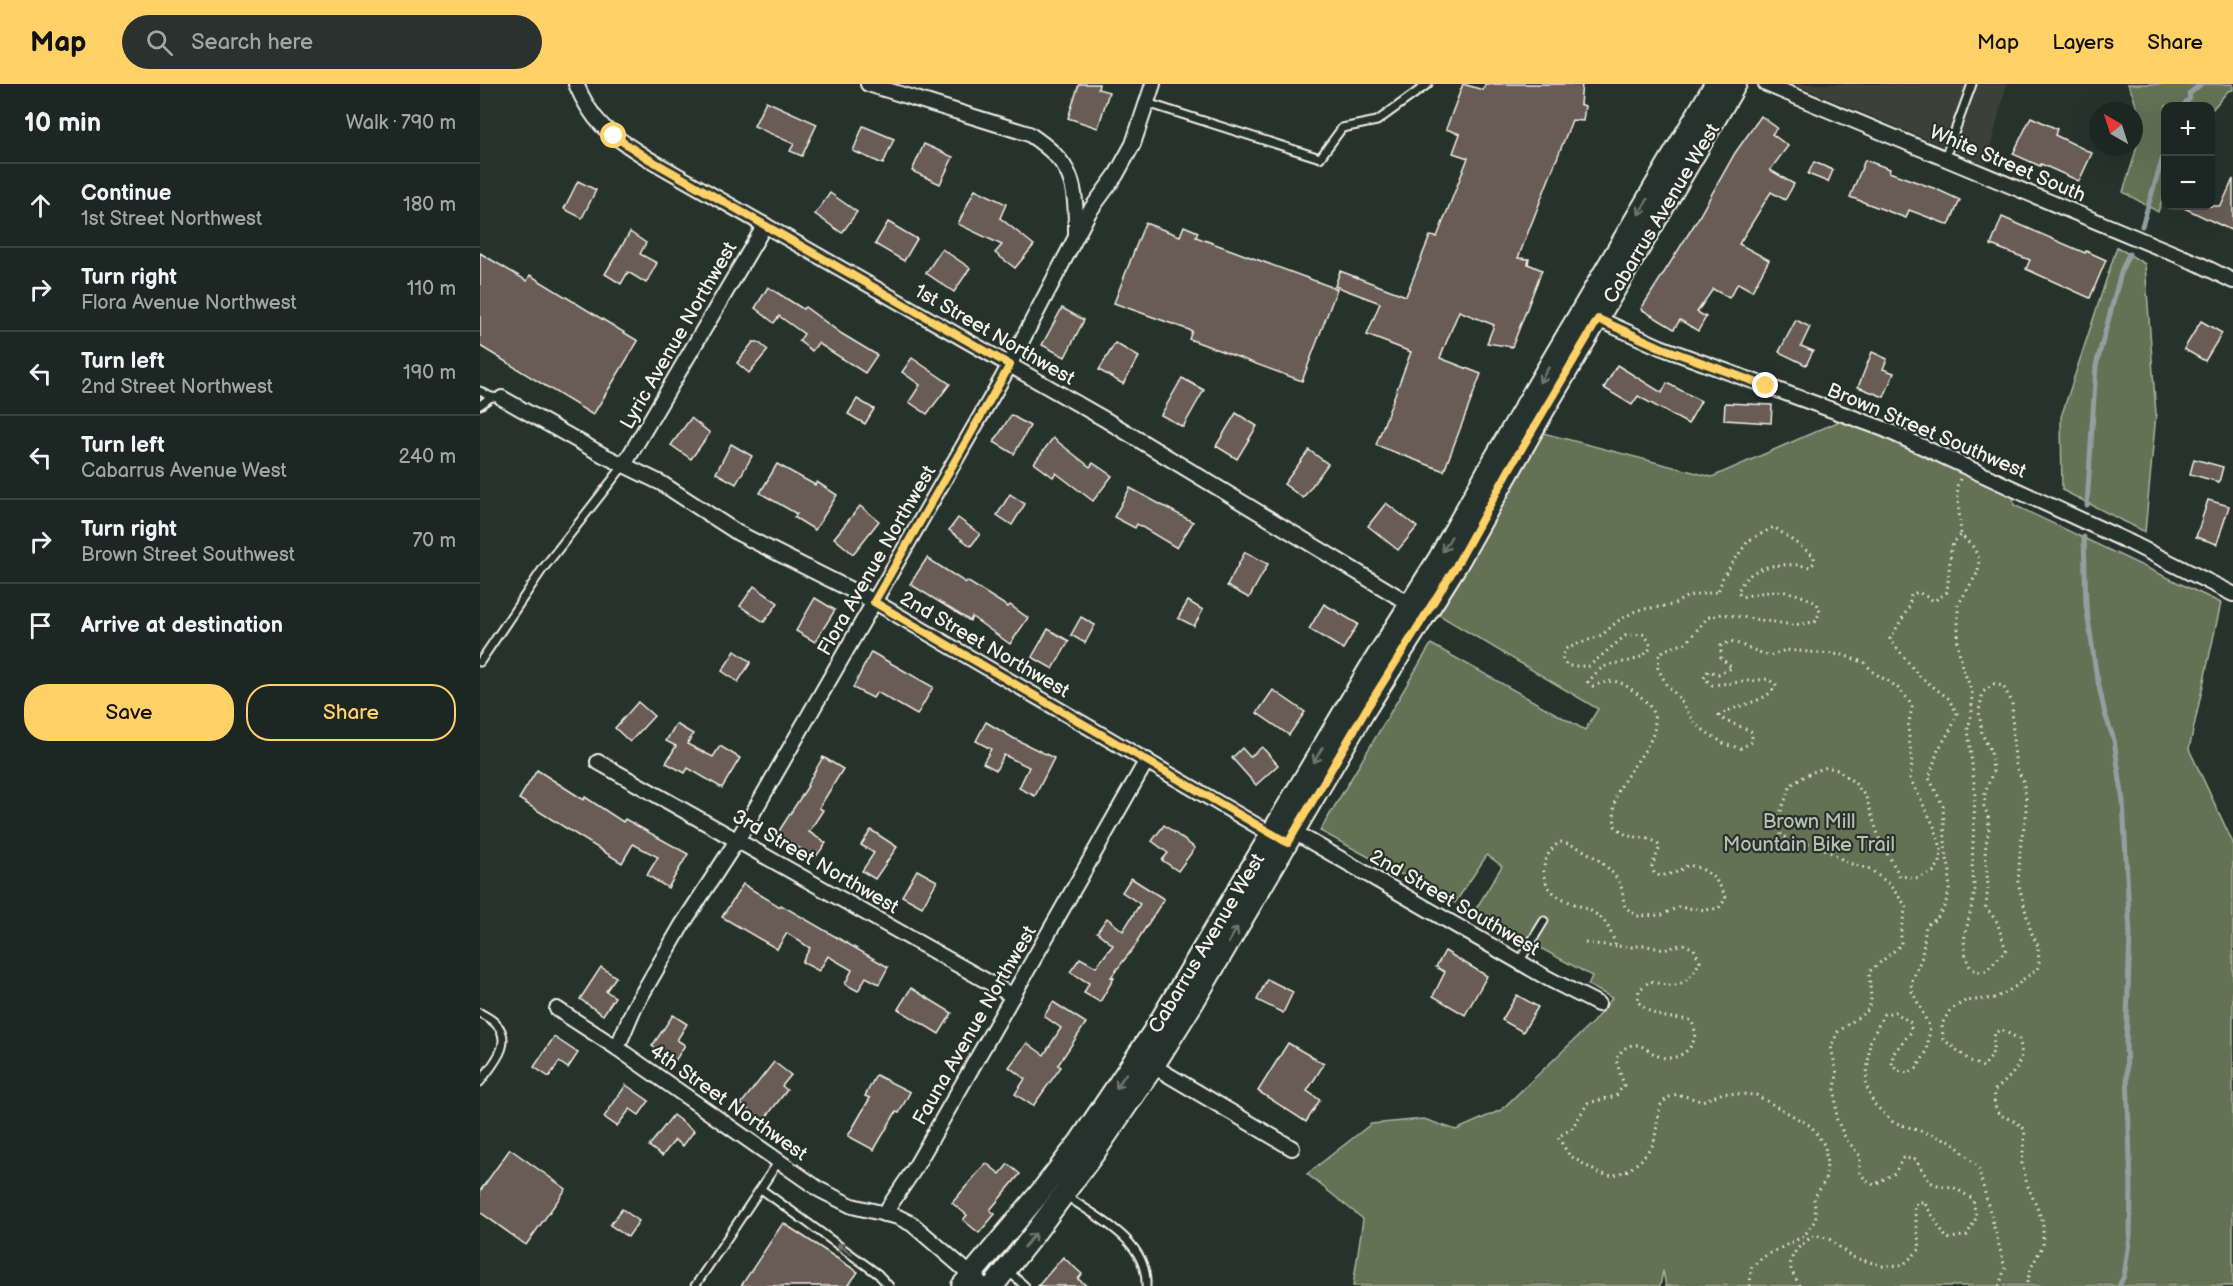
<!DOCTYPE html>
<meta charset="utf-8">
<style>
body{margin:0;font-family:"Balsamiq Sans",sans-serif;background:#29322f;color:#f1f3f6}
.controls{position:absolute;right:18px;top:18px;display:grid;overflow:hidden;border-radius:12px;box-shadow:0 6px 24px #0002}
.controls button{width:54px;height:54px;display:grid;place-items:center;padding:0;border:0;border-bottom:2px solid #3a4340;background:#1c2622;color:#f1f3f6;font:30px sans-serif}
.compass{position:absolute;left:1609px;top:18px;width:54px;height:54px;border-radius:50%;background:#1c2622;box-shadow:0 6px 24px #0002;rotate:321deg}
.stop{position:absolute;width:18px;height:18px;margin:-14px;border:4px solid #ffd166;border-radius:50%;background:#fff}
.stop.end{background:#ffd166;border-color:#fff;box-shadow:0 2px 6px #0008}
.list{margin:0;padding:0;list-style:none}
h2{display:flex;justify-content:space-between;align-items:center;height:78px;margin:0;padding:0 24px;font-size:26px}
h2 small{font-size:20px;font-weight:400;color:#a0a5a5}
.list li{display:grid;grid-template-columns:39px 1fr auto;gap:18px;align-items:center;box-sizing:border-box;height:84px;padding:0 24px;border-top:2px solid #3a4340}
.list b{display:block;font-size:22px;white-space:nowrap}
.list p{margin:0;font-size:20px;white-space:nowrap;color:#a0a5a5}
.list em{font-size:20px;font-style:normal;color:#a0a5a5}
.actions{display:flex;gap:12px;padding:18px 24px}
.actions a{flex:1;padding:14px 0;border:2px solid #ffd166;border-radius:24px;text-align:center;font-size:21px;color:#ffd166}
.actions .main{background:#ffd166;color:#111}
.icon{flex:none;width:33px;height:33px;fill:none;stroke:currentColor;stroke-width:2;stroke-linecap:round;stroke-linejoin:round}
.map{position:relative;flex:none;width:1753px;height:1202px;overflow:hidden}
header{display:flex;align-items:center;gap:36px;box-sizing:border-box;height:84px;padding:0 30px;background:#ffd166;color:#111}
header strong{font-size:28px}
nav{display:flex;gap:33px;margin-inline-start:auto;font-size:21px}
.search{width:420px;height:54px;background:#29322f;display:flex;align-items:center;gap:15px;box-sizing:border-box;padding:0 21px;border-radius:33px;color:#a0a5a5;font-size:22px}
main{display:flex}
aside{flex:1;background:#1c2622}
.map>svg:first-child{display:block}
.built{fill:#3a3f39}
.green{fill:#637254;stroke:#acb29e;stroke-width:1.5}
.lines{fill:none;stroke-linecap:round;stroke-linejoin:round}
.stream{stroke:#929fa2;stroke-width:5}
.building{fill:#675c54;stroke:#f4f1e8;stroke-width:1.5}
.lane-casing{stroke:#f4f1e8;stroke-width:11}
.street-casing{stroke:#f4f1e8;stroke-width:18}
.secondary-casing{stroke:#f4f1e8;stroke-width:24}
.path{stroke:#f4f1e8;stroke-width:3;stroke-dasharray:1.5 4.5;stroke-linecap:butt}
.lane{stroke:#26332d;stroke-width:7}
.street{stroke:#26332d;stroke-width:14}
.secondary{stroke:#26332d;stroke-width:20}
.oneway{stroke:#6e766e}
.route{stroke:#ffd166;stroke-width:8}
.labels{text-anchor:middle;stroke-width:4.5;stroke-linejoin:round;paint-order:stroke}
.street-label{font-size:20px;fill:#f4f1e8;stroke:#26332d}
.park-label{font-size:20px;fill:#babead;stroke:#26332d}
</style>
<header>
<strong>Map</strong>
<div class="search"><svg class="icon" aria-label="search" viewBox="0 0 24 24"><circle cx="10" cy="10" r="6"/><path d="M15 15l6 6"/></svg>Search here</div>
<nav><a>Map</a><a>Layers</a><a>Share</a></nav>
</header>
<main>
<aside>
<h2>10 min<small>Walk · 790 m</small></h2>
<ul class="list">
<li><svg class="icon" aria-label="ahead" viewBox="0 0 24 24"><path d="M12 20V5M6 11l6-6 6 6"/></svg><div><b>Continue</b><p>1st Street Northwest</p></div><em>180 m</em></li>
<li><svg class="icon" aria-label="right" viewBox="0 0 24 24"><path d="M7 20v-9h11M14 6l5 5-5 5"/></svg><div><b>Turn right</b><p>Flora Avenue Northwest</p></div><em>110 m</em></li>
<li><svg class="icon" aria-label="left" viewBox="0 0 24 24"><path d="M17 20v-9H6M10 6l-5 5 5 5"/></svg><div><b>Turn left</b><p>2nd Street Northwest</p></div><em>190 m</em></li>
<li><svg class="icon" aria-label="left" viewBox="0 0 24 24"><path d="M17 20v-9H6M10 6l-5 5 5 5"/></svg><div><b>Turn left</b><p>Cabarrus Avenue West</p></div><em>240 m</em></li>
<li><svg class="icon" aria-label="right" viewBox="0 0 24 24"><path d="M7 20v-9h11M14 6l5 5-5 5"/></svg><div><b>Turn right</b><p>Brown Street Southwest</p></div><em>70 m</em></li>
<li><svg class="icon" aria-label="arrive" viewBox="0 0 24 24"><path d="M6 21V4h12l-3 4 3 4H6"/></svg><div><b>Arrive at destination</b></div></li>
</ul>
<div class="actions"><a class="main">Save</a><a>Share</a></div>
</aside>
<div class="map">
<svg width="1753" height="1202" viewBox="0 0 1753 1202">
<rect width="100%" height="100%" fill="#26332d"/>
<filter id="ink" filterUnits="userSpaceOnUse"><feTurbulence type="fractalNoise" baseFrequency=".0167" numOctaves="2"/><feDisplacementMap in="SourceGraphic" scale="12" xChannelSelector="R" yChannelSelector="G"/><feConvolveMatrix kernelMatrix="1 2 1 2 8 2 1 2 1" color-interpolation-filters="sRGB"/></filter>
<g filter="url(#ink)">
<polygon class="built" points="1313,0 1527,0 1506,80"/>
<g class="green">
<path d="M1648,0H1753V6L1748,7L1731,27L1730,22H1686L1685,107L1678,128L1643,108C1656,65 1669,42 1648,0Z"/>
<polygon points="1637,163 1665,180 1676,330 1665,448 1582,406 1581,333"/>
<polygon points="1371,332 1532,404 1534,421 1741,519 1709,665 1753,759 1753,1202 1186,1202 1183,1187 1180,1202 873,1202 883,1135 827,1090 891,1040 944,1035 976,1046 1021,1026 1113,938 1132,914 1108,901 1112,892 994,828 1022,782 1007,771 975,819 840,747 951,560 1105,646 1118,625 949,525 1052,346 1232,393"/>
</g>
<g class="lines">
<g class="stream">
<polyline points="1703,22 1710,14 1709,10 1721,0"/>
<polyline points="1662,142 1686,63"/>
<polyline points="1607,421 1616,282 1642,185 1649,170"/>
<polyline points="1604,453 1606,521 1616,588 1625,630 1634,656 1643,717 1650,850 1646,962 1651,1103 1650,1152 1644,1192 1639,1202"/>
</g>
</g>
<g class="building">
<polygon points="599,0 619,0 618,5 629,8 618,44 588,34"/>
<polygon points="983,0 1003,6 1005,0 1102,0 1100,20 1105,22 1103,37 1092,36 1038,174 1049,175 1048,180 1062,186 1032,263 1007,259 1014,241 979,227 960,274 1001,290 964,387 896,361 931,268 887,251 900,219 855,202 860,187 926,212 950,152 957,153 988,74 973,69 980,50 966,45"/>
<polygon points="286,17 337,40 322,72 310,67 314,60 274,42"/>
<polygon points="1281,32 1297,44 1292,50 1308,62 1290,86 1314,100 1305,116 1291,108 1259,160 1289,176 1272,207 1258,199 1249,214 1233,205 1217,228 1226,233 1218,247 1200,236 1194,245 1161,225 1216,138 1255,69"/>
<polygon points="1551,33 1577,45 1575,51 1612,69 1599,97 1561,80 1560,82 1533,70"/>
<polygon points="383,42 414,55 403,80 373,67"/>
<polygon points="444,60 473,73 460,100 432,87"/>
<polygon points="1385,76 1410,85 1409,88 1456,105 1480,116 1469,141 1429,126 1426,134 1370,113"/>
<polygon points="1334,78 1353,86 1348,98 1328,90"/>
<polygon points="1753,95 1753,147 1700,122 1741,122"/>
<polygon points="98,97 116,106 102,134 84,125"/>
<polygon points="495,105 526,120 520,134 554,161 535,184 515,169 522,161 478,140"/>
<polygon points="350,109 377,128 362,149 335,130"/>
<polygon points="1522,133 1605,169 1606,167 1626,176 1610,214 1546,185 1550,176 1511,161"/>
<polygon points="408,138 437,155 424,177 395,160"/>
<polygon points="665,139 700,152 704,142 718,148 716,153 857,205 822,297 709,255 712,247 634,219"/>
<polygon points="150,148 166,159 160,170 177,179 166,199 148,188 141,200 125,190"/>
<polygon points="462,165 490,184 474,208 446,189"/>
<polygon points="0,169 47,197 50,191 158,257 113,331 0,262"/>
<polygon points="288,203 323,225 325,223 362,250 397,271 385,289 338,259 332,267 319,257 324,250 299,232 294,239 275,224"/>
<polygon points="582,224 604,236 585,273 562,261"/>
<polygon points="1316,236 1330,243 1321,262 1333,267 1326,281 1299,268"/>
<polygon points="1721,237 1742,249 1725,277 1704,265"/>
<polygon points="273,258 278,258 288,266 269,289 257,279"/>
<polygon points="635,259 659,273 643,300 619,286"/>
<polygon points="1392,268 1407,275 1403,285 1414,289 1404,313 1378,303"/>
<polygon points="432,274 470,300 447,330 429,318 440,301 422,288"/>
<polygon points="1137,281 1182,309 1187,299 1221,317 1208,340 1158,312 1152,321 1124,304"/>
<polygon points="702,294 724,306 703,343 681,331"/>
<polygon points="377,315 394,325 385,340 368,330"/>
<polygon points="1245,319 1292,321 1291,339 1244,336"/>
<polygon points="756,329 777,342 757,375 736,362"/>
<polygon points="531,331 550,342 534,370 514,358"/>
<polygon points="211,334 230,349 211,375 191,361"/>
<polygon points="573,354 610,383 613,379 632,392 613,417 576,389 573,393 554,379"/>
<polygon points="251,360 272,372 256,400 236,389"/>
<polygon points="829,366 848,380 823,414 804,400"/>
<polygon points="1714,375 1743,383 1739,398 1710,390"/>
<polygon points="297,380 335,401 337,398 357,411 335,446 314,433 317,430 280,409"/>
<polygon points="650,404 713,438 697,464 657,440 655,444 634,433"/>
<polygon points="530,410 545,420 532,441 517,431"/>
<polygon points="1728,416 1749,422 1737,460 1716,453"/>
<polygon points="906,419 937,443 918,466 888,442"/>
<polygon points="380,422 399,437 373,470 354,454"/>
<polygon points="478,434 500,450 491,462 469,446"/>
<polygon points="765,468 788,480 769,514 747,502"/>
<polygon points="447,474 486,499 487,497 528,523 530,521 548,534 530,560 492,533 490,537 430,500"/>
<polygon points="274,502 298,519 284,538 260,522"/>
<polygon points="335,514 355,526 335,558 316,547"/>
<polygon points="708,517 723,526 714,542 698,534"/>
<polygon points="844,520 878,540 863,565 829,545"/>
<polygon points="601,533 615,541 605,559 591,551"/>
<polygon points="568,545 589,557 573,585 552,573"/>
<polygon points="255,567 271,578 258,598 242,587"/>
<polygon points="391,568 453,603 437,631 397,608 393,614 373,604"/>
<polygon points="793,606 825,628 809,651 777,629"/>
<polygon points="158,618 174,632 150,658 135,644"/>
<polygon points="506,638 533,654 574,674 555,712 539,704 549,683 524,671 516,686 503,679 511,665 496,657"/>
<polygon points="196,640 213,650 207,660 233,673 240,662 260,674 242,704 208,684 205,689 186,679 196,662 186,657"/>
<polygon points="782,663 798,681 776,701 752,674 762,664 770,673"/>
<polygon points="343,673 363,685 339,724 343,726 329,748 346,759 335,774 297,750 328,702 327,701"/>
<polygon points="57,686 104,716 105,713 143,738 145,735 208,770 188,804 167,791 178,773 153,760 142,779 39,715"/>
<polygon points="684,741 715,764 698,787 682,776 688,769 672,757"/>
<polygon points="391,746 417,763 395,795 382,787 394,769 381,761"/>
<polygon points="437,786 457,797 442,823 422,812"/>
<polygon points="651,794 684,815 657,857 658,858 631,893 634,894 620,918 604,909 609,899 590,888 600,874 616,883 633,861 617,848 627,834 643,847 660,820 642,808"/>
<polygon points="263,800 300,823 301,821 408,883 399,900 386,893 378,907 365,900 372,886 348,872 339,887 322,878 330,864 307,849 297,865 242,833"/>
<polygon points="965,867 1007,892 985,931 953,912 965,888 956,883"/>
<polygon points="121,883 136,893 126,907 135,913 123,931 100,915"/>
<polygon points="787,895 813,908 803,929 777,916"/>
<polygon points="431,904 472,929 459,950 418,925"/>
<polygon points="1037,911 1058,923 1043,948 1022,936"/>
<polygon points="573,918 606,939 578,981 581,983 553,1022 535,1010 545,995 529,983 547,959 564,971 581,944 564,932"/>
<polygon points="193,931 207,940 197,956 205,961 195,977 172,962"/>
<polygon points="74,953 98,969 88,984 79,978 69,993 54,983"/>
<polygon points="808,959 844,980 827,1007 840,1016 826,1038 778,1007"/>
<polygon points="294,978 311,991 302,1002 307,1006 283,1037 261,1020"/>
<polygon points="396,991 430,1008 419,1029 416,1028 394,1066 368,1052 390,1014 385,1012"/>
<polygon points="146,1001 169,1017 159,1031 150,1025 137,1042 124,1033"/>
<polygon points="193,1031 214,1047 203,1062 195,1056 182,1072 169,1062"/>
<polygon points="30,1065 86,1105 46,1161 0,1128 0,1107"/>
<polygon points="506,1079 520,1090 528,1080 540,1090 510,1126 515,1130 499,1149 483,1136 487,1131 472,1119"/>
<polygon points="142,1125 159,1137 148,1153 130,1141"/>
<polygon points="303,1139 378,1188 368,1202 261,1202"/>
<polygon points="583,1173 602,1190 598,1195 607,1202 558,1202"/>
</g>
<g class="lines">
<defs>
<g id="lane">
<polyline points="667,19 840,74 862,44 897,37 948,0"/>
<polyline points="1465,74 1492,0"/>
<polyline points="0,307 11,313"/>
<polyline points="0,321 11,313 22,314"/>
<polyline points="0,578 62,486 144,381"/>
<polyline points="1039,878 1064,837"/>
<path d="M0,929C5,932 12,935 16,940C35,959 11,982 0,998"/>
<polyline points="281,1105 398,1190 409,1202"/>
<path d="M585,1111C617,1134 668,1156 666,1202"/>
<polyline points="528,1187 545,1202"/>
<polyline points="215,1202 299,1077"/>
</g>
<g id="street">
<path d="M96,0C114,42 130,50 167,74L626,336L930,520"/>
<path d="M388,0L549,50C594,80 596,99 596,151"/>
<polyline points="1286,0 1719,180 1753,197"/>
<polyline points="1118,235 1180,263 1404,345 1651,459 1753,510"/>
<polyline points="22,314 123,371 181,399 258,449 395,518 798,754"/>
<polyline points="144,381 285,141"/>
<polyline points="118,678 533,912"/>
<polyline points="814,748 1069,895 1118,920"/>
<polyline points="77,925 137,964 340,1106 372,1122 418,1133 432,1140 504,1202"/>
<polyline points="137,964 154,924 202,841 258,755 523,293 609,128 636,91 653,60 673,0"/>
<polyline points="668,979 812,1064"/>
<polyline points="404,1130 433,1087 667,676"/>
</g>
<g id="secondary">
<polyline points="482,1202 559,1110 600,1057 677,942 891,582 959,474 1013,377 1235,0"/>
<polyline points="513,1202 555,1149 615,1068 673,983 713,919 887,623 976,482 1064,326 1256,0"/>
</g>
</defs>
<use href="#lane" class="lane-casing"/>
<use href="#street" class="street-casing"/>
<use href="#secondary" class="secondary-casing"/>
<g class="path">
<polyline points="1480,395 1477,402 1481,451"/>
<polyline points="1105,859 1136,862"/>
<path d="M1270,1202L1271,1184L1283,1173L1324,1152L1336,1135L1334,1114L1345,1097L1347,1081L1345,1062L1331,1042L1276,1011L1243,1009L1222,1017L1197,1010L1187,1014L1180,1022L1174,1059L1161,1076L1149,1086L1132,1092L1118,1089L1089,1071L1078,1053L1092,1044L1108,1019L1136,1012L1144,1001L1136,976C1140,969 1144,962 1153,961C1164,959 1174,974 1187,974C1208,974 1222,954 1211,936C1188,933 1176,935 1158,918L1159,906L1170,897C1195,905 1207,903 1220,877L1214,865L1203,860L1184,866L1163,861L1152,863L1136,862C1132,851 1128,838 1117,831C1105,822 1087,819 1075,810C1057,795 1062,770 1080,758C1099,760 1132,782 1140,800C1143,806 1143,816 1145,823L1157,832L1182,831L1198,823L1226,826L1239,824L1246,814C1239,796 1227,784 1208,781L1195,789L1180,792L1174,789L1172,782L1180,763C1171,750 1159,756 1147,751C1143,749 1139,745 1135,742C1134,732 1133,719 1137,710C1153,672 1202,643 1155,608C1138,595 1133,595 1113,602L1108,598C1113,593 1119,584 1126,582C1143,576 1160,580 1171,563L1169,557L1163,550L1145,552L1109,582H1087L1082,574L1085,565L1122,551L1138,537L1157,526L1192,521L1208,512L1238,508L1243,493L1268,457L1294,443L1334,472V479L1330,483C1306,478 1267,479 1258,508L1261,513C1294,506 1306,503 1337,519L1340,528L1335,538L1313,541L1242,530L1228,533L1206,559L1184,566L1179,572L1178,584L1186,600L1200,615L1216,641L1246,661L1261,664L1272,658V648C1261,641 1248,640 1239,632C1254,620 1287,620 1296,601L1288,595L1232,601L1224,594L1228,587L1238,590L1252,584L1241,574V562L1251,557L1289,572L1306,566L1363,571L1385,579L1393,588L1417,603L1428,615L1432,623L1428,643L1432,680L1430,694L1454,742L1461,764L1460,779L1453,788L1438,794L1420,792L1400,757L1386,713L1375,699L1358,686L1347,683L1330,689L1311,701L1299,732L1301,751L1311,756L1343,764L1368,779L1390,785L1409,800L1426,822L1421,845V861L1389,888L1391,915L1388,926L1358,948L1351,963L1357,990L1355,1005L1357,1036L1366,1055L1380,1072V1089L1387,1097L1394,1101L1415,1089L1423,1074L1435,1075L1450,1098L1460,1102L1473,1103L1493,1115L1496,1134L1487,1151L1467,1155L1444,1118H1438L1434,1123L1440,1165L1423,1181L1403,1182L1372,1173L1349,1155L1335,1151C1324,1158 1308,1169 1311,1185C1312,1190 1318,1197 1320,1202"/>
<path d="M1519,1202L1525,1184L1498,1083L1471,1057L1413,1038L1394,1020L1386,1001L1390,958L1404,930L1415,928L1431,939V948L1413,970L1412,981L1418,987L1428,989L1437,984L1447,967L1450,944L1432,907L1431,899L1442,873L1446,841L1457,835L1465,821L1469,808L1470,786L1466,772L1463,722L1449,694L1458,666L1472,643L1477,629L1468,614L1438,591L1410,555L1429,523L1431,511L1438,508L1454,517L1467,508L1471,466L1473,459L1481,451L1493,463L1499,474L1498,488L1478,521V562L1482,582L1492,608V628L1488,645L1495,708L1492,785L1495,807L1484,856L1486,873L1490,883L1497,888L1506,887L1526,866L1517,838L1506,823L1508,802L1505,767L1509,744L1508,732L1504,722L1505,709L1513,687L1511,668L1502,650L1499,627L1503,608L1514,600L1523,602L1532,618L1533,654L1536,683L1543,696L1546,713V733L1541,757L1538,798L1551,848L1558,862L1559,879L1557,886L1542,896L1538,901L1516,914L1485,917L1470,926L1462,940L1463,955L1489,976L1503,983L1512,972L1515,948L1522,946L1539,955C1547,978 1532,992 1515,1006C1511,1041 1529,1027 1545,1046L1542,1079L1547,1100L1563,1138V1161L1551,1184L1546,1202"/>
</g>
<use href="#lane" class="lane"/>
<use href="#street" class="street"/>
<use href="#secondary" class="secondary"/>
</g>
<defs><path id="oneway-shaft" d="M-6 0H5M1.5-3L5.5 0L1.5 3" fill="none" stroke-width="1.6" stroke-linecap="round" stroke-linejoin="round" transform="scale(1.5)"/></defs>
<g class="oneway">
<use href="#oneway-shaft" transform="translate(1163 123) rotate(121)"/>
<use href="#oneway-shaft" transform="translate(1064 291) rotate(121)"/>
<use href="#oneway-shaft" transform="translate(967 460) rotate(120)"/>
<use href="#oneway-shaft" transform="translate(838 671) rotate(120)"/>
<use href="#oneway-shaft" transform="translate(753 851) rotate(-60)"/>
<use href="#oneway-shaft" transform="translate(641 997) rotate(124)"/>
<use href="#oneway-shaft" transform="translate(550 1156) rotate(-51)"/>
<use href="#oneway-shaft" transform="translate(364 1165) rotate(-144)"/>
</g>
</g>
<g class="lines" filter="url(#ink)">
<polyline class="route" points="134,52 167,74 530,281 394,518 808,759 887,624 976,482 1029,386 1118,235 1180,263 1286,302"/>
</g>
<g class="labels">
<g class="street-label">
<text transform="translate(1528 79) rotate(23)" y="7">White Street South</text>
<text transform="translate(1181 129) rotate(-59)" y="7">Cabarrus Avenue West</text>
<text transform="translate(515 250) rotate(30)" y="7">1st Street Northwest</text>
<text transform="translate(198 251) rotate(-60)" y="7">Lyric Avenue Northwest</text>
<text transform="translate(1447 346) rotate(23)" y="7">Brown Street Southwest</text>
<text transform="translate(396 476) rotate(-60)" y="7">Flora Avenue Northwest</text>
<text transform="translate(505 560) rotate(30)" y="7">2nd Street Northwest</text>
<text transform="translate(336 777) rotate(30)" y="7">3rd Street Northwest</text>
<text transform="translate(975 818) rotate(30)" y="7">2nd Street Southwest</text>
<text transform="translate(726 859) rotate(-59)" y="7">Cabarrus Avenue West</text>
<text transform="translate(494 941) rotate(-60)" y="7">Fauna Avenue Northwest</text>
<text transform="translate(249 1018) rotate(35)" y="7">4th Street Northwest</text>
</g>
<g class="park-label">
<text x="1329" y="744">Brown Mill<tspan x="1329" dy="23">Mountain Bike Trail</tspan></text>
</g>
</g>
</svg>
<div class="controls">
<button>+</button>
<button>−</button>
</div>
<svg class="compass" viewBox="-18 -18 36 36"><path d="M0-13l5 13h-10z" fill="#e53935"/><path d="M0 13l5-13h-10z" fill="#a0a5a5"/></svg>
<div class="stop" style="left:134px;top:52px"></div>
<div class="stop end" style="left:1286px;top:302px"></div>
</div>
</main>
